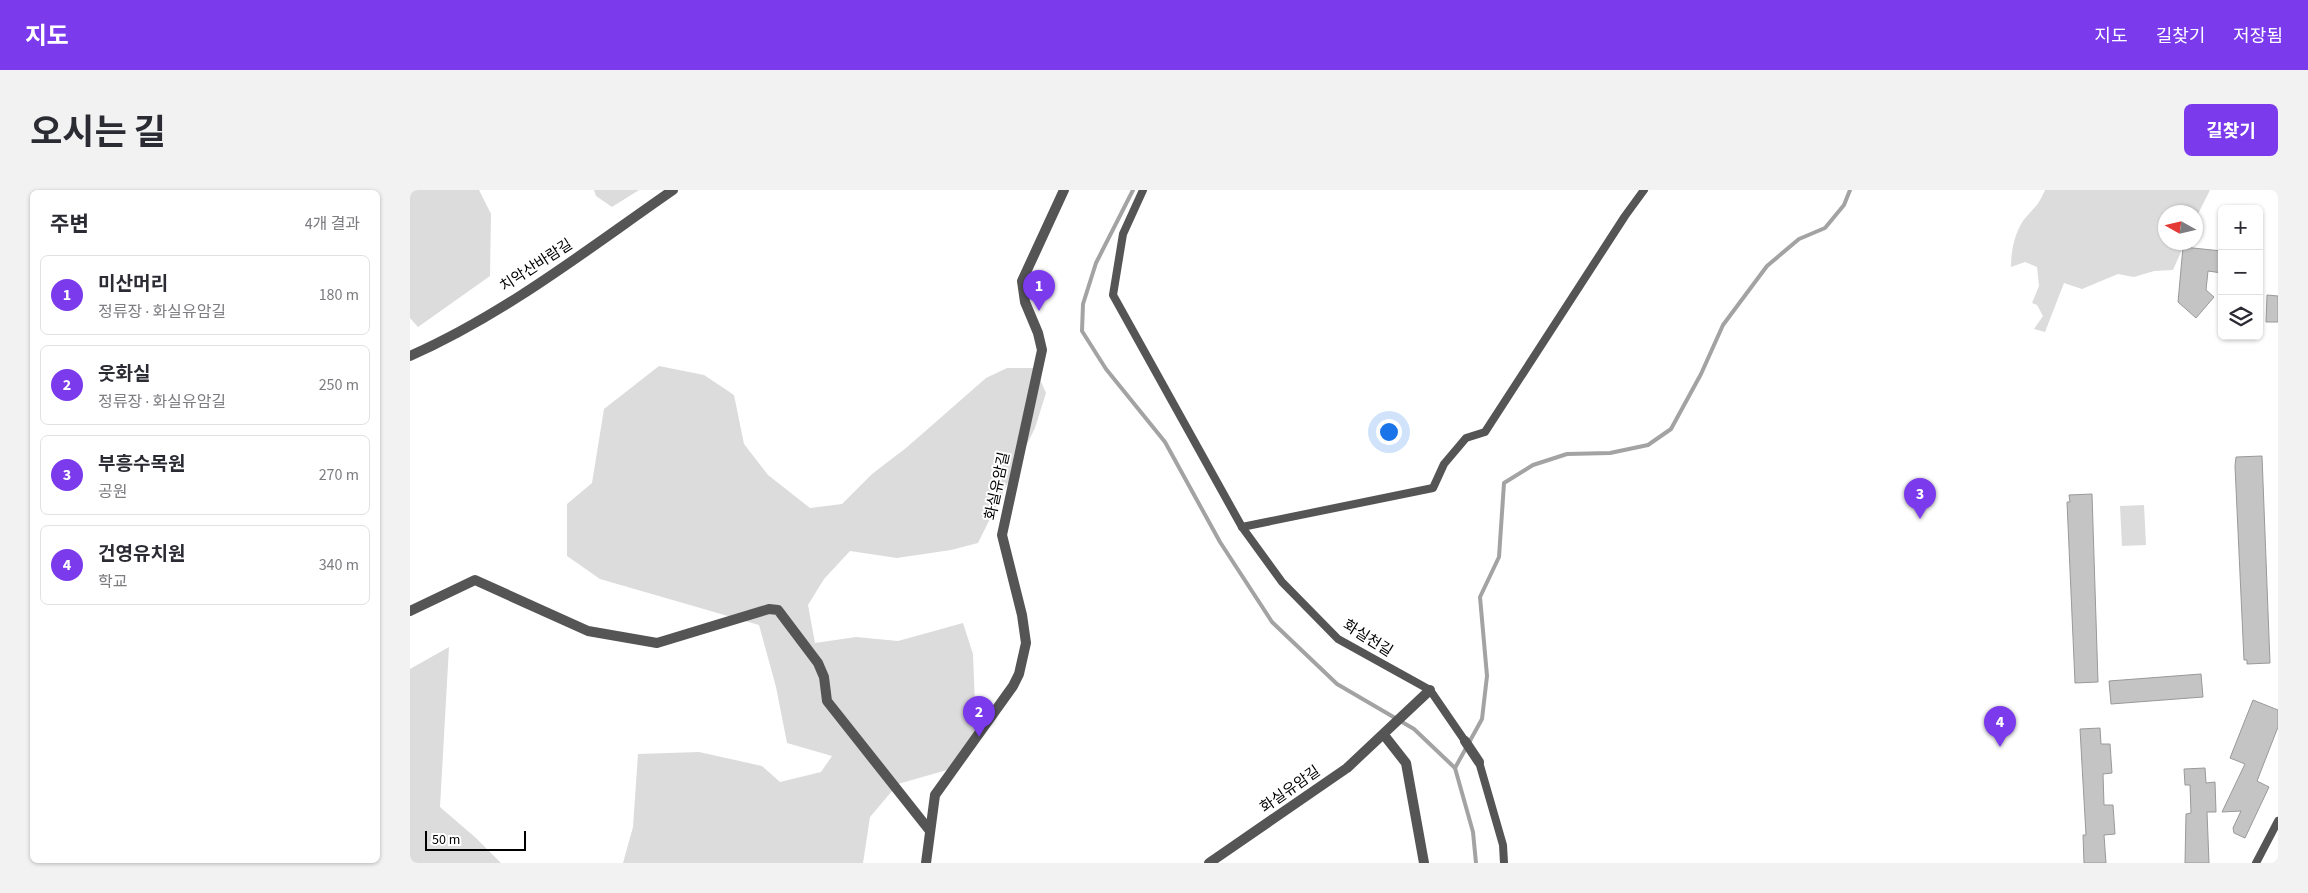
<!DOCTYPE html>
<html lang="ko">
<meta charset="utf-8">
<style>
body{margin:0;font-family:"Source Sans 3","Noto Sans KR",sans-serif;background:#f2f2f3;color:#2b2b33}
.controls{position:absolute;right:15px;top:15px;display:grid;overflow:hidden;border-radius:8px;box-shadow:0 1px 4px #0004}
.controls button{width:45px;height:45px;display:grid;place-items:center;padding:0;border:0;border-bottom:1px solid #e1e1e2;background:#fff;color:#2b2b33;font:25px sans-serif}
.compass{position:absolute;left:1748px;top:15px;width:45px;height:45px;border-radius:50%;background:#fff;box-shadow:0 1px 4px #0004;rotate:278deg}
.scale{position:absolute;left:15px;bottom:12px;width:101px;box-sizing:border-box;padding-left:5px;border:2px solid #000;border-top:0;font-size:14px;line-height:18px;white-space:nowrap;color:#000;-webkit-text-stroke:4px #fff;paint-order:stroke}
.you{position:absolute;left:978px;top:241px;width:18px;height:18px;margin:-12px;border:4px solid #fff;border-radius:50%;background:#1a73e8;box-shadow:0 0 0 8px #1a73e833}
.badge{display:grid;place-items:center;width:32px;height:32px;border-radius:50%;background:#7c3aed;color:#fff;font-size:16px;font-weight:700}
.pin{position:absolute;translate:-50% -41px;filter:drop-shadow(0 1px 2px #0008)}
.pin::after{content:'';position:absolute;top:26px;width:18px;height:15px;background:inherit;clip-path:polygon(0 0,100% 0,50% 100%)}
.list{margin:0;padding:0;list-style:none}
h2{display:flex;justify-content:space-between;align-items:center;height:65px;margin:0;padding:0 20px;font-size:21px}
h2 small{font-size:16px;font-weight:400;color:#7c7c81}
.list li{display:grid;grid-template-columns:32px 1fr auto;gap:15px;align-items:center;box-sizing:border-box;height:80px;margin:0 10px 10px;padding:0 10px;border:1px solid #e1e1e2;border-radius:8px}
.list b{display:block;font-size:19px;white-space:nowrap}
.list p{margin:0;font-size:16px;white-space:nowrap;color:#7c7c81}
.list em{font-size:16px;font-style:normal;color:#7c7c81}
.icon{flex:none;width:28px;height:28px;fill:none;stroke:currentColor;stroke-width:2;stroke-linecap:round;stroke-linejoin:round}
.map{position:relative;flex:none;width:1868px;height:673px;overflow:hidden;border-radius:8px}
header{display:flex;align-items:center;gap:30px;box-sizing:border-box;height:70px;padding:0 25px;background:#7c3aed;color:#fff}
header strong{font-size:24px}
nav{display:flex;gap:28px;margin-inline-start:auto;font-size:18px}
.intro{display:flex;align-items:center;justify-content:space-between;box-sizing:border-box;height:120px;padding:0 30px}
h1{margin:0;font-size:35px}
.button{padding:12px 22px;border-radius:8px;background:#7c3aed;color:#fff;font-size:18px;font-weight:700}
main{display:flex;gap:30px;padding:0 30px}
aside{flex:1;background:#fff;border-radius:8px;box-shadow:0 1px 4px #0004}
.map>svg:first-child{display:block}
.green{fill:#dcdcdc}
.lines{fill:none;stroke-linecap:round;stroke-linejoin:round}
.stream{stroke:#a3a3a3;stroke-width:4}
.building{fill:#c4c4c4;stroke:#999}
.service{stroke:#555;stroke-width:8}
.pedestrian{stroke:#555;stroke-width:10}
.minor{stroke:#555;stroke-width:10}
.labels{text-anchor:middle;stroke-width:4;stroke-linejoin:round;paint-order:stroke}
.street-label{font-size:15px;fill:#000;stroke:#fff}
</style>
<header>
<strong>지도</strong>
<nav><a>지도</a><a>길찾기</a><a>저장됨</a></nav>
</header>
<div class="intro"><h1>오시는 길</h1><a class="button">길찾기</a></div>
<main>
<aside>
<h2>주변<small>4개 결과</small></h2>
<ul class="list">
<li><span class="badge">1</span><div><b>미산머리</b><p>정류장 · 화실유암길</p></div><em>180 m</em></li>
<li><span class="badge">2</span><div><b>웃화실</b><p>정류장 · 화실유암길</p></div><em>250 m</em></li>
<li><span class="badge">3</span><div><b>부흥수목원</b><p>공원</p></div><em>270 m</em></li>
<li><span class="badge">4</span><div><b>건영유치원</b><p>학교</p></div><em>340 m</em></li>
</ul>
</aside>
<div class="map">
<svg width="1868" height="673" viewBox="0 0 1868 673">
<rect width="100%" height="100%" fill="#fff"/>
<g class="green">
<polygon points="0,0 69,0 81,24 80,86 8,137 0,128"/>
<polygon points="184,0 229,0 202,17 186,6"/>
<path d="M1635,0H1800L1786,28V22H1756V52L1775,53L1763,80L1744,81L1724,87L1708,84L1672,99L1654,93L1635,142L1624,139L1633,126L1627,115L1622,113L1629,96L1627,77L1615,72L1601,77C1601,60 1605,39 1617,26C1627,15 1629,14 1635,0Z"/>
<polygon points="249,176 294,185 324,205 334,254 358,285 400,318 432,314 462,284 496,258 576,188 597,178 625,178 636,203 625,238 568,353 541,360 487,368 440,361 414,389 398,415 405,453 446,447 488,451 553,433 563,464 566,542 544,578 488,594 460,627 453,673 213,673 223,637 228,564 289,562 352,576 370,592 411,582 422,566 377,553 366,497 349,435 190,389 157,366 157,314 182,293 194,219"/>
<polygon points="1734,315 1736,355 1712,356 1710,316"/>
<polygon points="39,457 30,617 66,648 91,673 0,673 0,479"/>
</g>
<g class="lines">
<g class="stream">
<polyline points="723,0 686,73 673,114 672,141 696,179 755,252 810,352 862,432 927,494 1004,539 1045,578 1063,642 1066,673"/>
<polyline points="1045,578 1072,529 1077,486 1070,407 1089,367 1094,293 1123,275 1157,264 1200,263 1238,255 1261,239 1291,184 1313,135 1357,76 1389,49 1415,38 1434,15 1440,0"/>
</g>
</g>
<g class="building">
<polygon points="1773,57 1812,61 1812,83 1798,81 1796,100 1804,107 1786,128 1768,112"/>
<polygon points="1857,105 1868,106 1868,132 1856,132"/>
<polygon points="1852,266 1860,473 1837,474 1837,470 1834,470 1825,276 1826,267"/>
<polygon points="1682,304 1688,492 1665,493 1657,312 1660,312 1659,305"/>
<polygon points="1791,484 1793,507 1701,514 1699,491"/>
<polygon points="1843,510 1868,520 1868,537 1847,591 1859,597 1835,648 1824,643 1823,638 1831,621 1812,622 1835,574 1820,568"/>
<polygon points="1690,538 1691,554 1700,554 1702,583 1693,584 1694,615 1703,615 1705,644 1694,645 1696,673 1674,673 1673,645 1676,645 1670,539"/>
<polygon points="1795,578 1796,593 1805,592 1806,622 1797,622 1799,673 1775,673 1776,624 1781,623 1780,595 1775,595 1774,579"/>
</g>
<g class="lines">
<g class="service">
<polyline points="733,0 713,44 703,105 832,337 872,392 928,449 1020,500 1055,551"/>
<polyline points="832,337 1023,298 1034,274 1056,248 1075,242 1215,26 1234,0"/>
<polyline points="1069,572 1093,655 1094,673"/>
<polyline points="1846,673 1868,631"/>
</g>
<path class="pedestrian" d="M0,166C95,124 178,59 263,0"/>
<g class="minor">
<polyline points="0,421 65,390 178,441 247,453 359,419 368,420 408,473 414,487 417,511 520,641"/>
<polyline points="974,545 996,573 1014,673"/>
<polyline points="1055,551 1069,572"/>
<polyline points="516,673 525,605 603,496 609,484 616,453 612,425 592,345 632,160 628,143 615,112 612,91 654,0"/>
<polyline points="799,673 937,578 1020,500"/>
</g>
</g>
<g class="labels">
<g class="street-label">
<text transform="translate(126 75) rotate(-33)" y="5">치악산바람길</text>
<text transform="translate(587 296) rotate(-78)" y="5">화실유암길</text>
<text transform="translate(958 448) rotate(32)" y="5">화실천길</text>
<text transform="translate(880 599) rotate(-35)" y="5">화실유암길</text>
</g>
</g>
</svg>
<div class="controls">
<button>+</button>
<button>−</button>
<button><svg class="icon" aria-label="layers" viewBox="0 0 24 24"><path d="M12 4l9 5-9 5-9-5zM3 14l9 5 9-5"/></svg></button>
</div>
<svg class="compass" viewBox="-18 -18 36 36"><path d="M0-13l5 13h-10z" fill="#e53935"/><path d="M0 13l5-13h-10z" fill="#7c7c81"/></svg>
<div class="scale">50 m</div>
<div class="you"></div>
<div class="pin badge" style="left:629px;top:121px">1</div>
<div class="pin badge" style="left:569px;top:547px">2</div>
<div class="pin badge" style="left:1510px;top:329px">3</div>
<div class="pin badge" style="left:1590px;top:557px">4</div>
</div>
</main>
